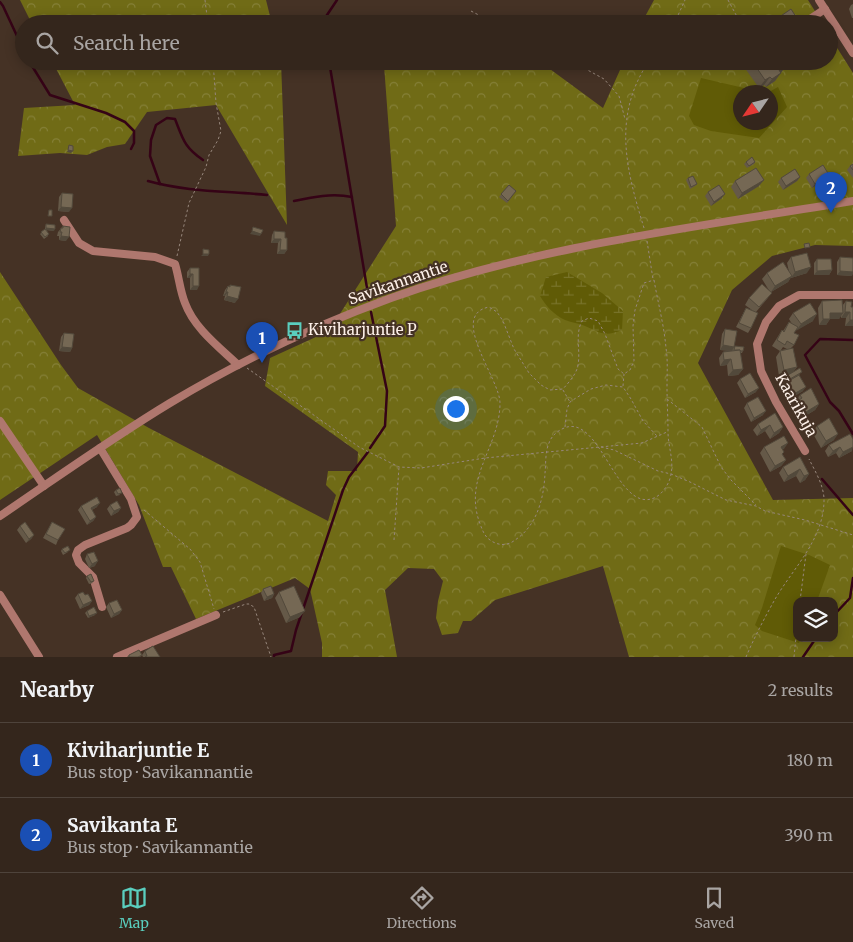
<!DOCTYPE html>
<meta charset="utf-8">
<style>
body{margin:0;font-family:Merriweather,serif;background:#3c2e25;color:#f1f3f6}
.controls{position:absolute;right:15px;bottom:15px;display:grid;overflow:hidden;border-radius:10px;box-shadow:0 2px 12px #0003}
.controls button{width:45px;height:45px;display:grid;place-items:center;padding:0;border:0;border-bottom:1px solid #4e433b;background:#34261c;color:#f1f3f6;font:25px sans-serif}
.compass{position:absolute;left:733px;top:85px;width:45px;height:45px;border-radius:50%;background:#34261c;box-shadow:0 2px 12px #0003;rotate:235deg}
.you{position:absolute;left:455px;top:408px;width:18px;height:18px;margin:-12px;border:4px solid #fff;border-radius:50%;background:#1a73e8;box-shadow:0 0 0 8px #1a73e833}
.badge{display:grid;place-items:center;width:32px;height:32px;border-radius:50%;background:#5acebe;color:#fff;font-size:16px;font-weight:700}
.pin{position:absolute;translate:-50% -41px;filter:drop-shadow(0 1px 2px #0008)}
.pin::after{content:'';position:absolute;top:26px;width:18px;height:15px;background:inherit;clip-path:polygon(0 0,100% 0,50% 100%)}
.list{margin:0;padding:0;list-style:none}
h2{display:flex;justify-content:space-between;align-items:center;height:65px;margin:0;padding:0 20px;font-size:21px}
h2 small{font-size:16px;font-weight:400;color:#a9a5a3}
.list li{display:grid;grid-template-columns:32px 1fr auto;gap:15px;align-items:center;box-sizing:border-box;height:75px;padding:0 20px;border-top:1px solid #4e433b}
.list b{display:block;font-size:19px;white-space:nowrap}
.list p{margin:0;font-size:16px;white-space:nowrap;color:#a9a5a3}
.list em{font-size:16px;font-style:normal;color:#a9a5a3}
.icon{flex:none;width:28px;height:28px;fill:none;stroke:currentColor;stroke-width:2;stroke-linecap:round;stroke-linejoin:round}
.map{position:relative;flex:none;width:853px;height:657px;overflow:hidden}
.search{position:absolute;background:#34261c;box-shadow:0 2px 12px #0003;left:15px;right:15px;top:15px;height:55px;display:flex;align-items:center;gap:12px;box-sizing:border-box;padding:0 18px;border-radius:28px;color:#a9a5a3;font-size:19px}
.sheet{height:215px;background:#34261c}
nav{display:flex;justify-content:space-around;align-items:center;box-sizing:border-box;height:70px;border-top:1px solid #4e433b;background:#34261c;font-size:14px;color:#a9a5a3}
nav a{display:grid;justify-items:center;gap:2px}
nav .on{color:#5acebe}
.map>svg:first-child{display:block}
.forest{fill:url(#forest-crowns);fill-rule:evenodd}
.wetland{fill:url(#wetland-marsh)}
.pitch{fill:#605b06}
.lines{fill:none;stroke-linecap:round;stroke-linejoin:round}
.stream{stroke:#350316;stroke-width:2.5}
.path{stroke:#97877c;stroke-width:1;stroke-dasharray:2.5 2.5;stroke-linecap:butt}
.minor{stroke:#af776e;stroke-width:8}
.wall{fill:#655948;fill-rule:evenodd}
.shaded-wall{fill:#52493b}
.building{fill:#756854;stroke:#52493b}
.labels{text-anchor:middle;stroke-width:4.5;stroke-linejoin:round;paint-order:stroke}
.street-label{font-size:15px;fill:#fdf0e8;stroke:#453225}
.poi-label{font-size:15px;fill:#fdf0e8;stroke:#453225;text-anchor:start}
</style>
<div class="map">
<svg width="853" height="657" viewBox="0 0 853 657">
<defs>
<pattern id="forest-crowns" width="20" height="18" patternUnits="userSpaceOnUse" patternTransform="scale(1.25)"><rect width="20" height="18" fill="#706b16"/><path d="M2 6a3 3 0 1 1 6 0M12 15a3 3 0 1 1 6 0" fill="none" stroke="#858038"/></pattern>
<pattern id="wetland-marsh" width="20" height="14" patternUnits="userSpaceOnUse" patternTransform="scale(1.25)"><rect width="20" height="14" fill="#605b06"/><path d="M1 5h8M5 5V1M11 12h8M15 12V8" fill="none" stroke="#78732a"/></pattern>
</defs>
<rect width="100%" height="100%" fill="#453225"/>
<g class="forest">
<polygon points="20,0 266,0 272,24 32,24"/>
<polygon points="654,0 808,0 823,24 641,24"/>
<path d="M829,35L853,73V246L815,245L772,256L732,290L698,363L773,500L853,498V657H629L603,566L495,600L471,621H463L458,633L442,635L436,618L438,601L443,581L434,569L408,568L385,590L397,657H322V643L310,589L295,578L196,619L171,567H163L139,505L97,435L0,500V272L61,365L78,388L149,428L328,521L336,495L326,485L328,471H357L358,452L265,386L270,358L329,331L396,226L384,65L398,61H539L603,108L624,61H829ZM740,92H770V122H740ZM797,601H834V638H797Z"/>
<polygon points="52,61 281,61 287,225 216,105 147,112 125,144 107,147 87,155 60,153 18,156 24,108 75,105"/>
</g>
<path class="wetland" d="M567,272L602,293L623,311L622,330C605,337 600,333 585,326C579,323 572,323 565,320C554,315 546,306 540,296L546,277Z"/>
<g class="pitch">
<polygon points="701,78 761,92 740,92 740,122 770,122 770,92 769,92 778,87 787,107 759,138 711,131 694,125 689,116"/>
<polygon points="781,546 809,555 830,565 817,601 797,601 797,638 801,638 799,643 762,631 755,625 762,608"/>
</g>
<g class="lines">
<g class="stream">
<polyline points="0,2 3,6 24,51"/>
<polyline points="323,24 323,21 337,0"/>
<polyline points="29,61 50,95 106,113 125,122 134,131 134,143 131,149"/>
<polyline points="329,61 369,300"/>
<path d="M148,181C187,192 227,191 267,195"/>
<path d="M160,184L150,156L151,140L156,125L167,118L175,119C183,139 184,147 203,160"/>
<path d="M294,201C313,197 332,193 352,197"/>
<polyline points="853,340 820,339 805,355 830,402 839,411 853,434"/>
<polyline points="370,448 385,426 387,391 371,312"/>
<polyline points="822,479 853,515"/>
<polyline points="834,615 850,598 853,578"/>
<polyline points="274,657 274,655 291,651 296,630 343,490 349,477 368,452"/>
<polyline points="803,657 816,638"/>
</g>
<g class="path">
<polyline points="205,0 208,24"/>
<polyline points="728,0 741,24"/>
<polyline points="471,11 496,24"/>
<polyline points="674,24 685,0"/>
<polyline points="571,61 604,79 619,96 625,119"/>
<path d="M644,228C626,169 612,116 649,61"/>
<polyline points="647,241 653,279"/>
<polyline points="177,256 189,203 206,167 209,155 218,140 221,131 216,103 213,61"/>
<path d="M654,280C658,303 664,325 666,348C668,361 667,373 667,386C667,402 668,417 668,432C668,446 674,460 671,474C670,483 662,495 654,498C616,514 600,409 562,429C556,432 551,437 549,443C545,452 546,464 545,473C544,498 537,526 515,540C508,546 498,546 490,540C484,536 482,529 479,521C464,476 500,446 500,403C500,379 448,315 489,307L497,312L503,321L514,349L529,373L541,385L550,390L563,389C568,383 574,377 577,369C582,353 574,336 582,321L589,318L598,321L605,334L618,369L624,374L630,370L634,361L633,326L635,310L644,283Z"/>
<polyline points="247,368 359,447 399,467 421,468 485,458 642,443 667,432"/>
<polyline points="623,386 624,374"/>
<polyline points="563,390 570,402"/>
<polyline points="667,399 702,427 721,467 731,480 756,505"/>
<polyline points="565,427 567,409 570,402 576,398 591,389 606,385 623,387 631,399 643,421 657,436"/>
<polyline points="601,447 614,450 658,471 671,474 690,482 726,500 756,506 765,511 805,520 853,535"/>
<polyline points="144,510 190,549 200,562 214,609"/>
<polyline points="394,540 399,467"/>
<polyline points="800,601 806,554"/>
<polyline points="223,612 246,604 249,604 254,607 271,657"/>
<path d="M746,657C754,638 764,619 774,601C792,569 825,539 824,498C823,484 815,471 809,459"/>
<polyline points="794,657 797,628"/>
</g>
<g class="minor">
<polyline points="819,0 853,53"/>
<polyline points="804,23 825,9"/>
<path d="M64,220L79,243L93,251L155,257L175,264C179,277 180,291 185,303C194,328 219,347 238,365"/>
<polyline points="0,421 44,486"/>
<polyline points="100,448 131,499 137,517 131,525 127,528 85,545 78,550 76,555 79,563 93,577 102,607"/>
<polyline points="805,451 776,402 761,371 757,344 766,322 779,306 799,295 853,295"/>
<path d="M0,516C56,478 112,438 170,403C240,361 314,326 391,298C539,245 699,227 853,201"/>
<polyline points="0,595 39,657"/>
<polyline points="117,657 216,615"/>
</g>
</g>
<g class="wall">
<polygon points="853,4 853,18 852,18 849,9 851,5"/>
<polygon points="744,61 781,61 785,67 775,81 766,87 764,85 759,88 742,64"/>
<polygon points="746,162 755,162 754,164 747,168 744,164"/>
<polygon points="853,164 853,178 847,170 850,166"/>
<polygon points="809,174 829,175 826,179 812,188 806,178"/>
<polygon points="800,177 797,181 783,190 778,182 781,178"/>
<polygon points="688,178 697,184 695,186 690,189 686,180"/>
<polygon points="735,181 759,186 738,199 731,187"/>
<polygon points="509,185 516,191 507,203 499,197"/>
<polygon points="708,192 722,198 711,206 705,196"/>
<polygon points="62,193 69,212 58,211 59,197"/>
<polygon points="46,224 54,231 47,230 48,236 44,239 40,234 45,229 45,227"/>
<polygon points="63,226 66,241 59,240 59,236 57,236 58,232"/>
<polygon points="274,231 285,238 287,250 284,254 277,254 278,243 271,243 272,235"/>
<polygon points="791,257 807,273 791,278 791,277 788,282 771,292 767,299 756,312 751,328 748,333 736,327 746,308 752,310 745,305 749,298 770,292 762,279 767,273 789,272 787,263"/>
<polygon points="840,257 852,276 837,275 837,262"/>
<polygon points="817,259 832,270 829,275 814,275 814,263"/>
<polygon points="190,268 199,268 197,290 190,290 190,278 187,278 187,272"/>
<polygon points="230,285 235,303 224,300 225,296 223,296 225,290 228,286 229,287"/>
<polygon points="822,301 842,306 846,301 851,307 853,326 845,326 846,318 841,318 841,315 839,319 830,319 826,325 819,325 818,308"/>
<path d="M793,313L813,321L796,330L794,333V345L791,348L797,367L793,372L800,374L799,375L803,391L789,399L782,387L785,383L789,380L787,377L791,373L779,376L776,357L780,351L772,346L782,330L783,331L789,322L792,324L789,319ZM783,347L787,349L781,350Z"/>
<polygon points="725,329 734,347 743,351 742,353 740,353 743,369 738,375 728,376 727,365 720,366 719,358 723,352 731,351 720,350 722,334"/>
<polygon points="64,333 72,348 70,352 59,351 61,337"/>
<polygon points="740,379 756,392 745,398 737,383"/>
<polygon points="800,395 819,404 815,410 802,418 795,406 797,404 795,401"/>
<polygon points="747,403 763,415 751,422 744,408"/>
<polygon points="758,424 783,427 779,433 770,439 765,431 757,436 753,430"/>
<polygon points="817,426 834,440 821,448 812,432"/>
<polygon points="850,434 852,451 839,458 836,453 828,457 825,451 829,445"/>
<polygon points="764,447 784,449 783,449 783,455 786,460 781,466 770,472 760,453"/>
<polygon points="800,457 809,474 805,480 800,483 796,476 784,482 779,473 783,467"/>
<polygon points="116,490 120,495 116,496 114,492"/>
<polygon points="110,505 121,508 118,512 111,516 107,509"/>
<polygon points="81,506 97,507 92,510 96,517 93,521 87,525 78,510"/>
<polygon points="52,522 58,540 56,545 43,538"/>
<polygon points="20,526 34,535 31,539 26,543 17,530"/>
<polygon points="62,549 68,552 63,555 61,551"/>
<polygon points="87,554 95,566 89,568 85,559"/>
<polygon points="87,576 93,583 89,584 86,578"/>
<polygon points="263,589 274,594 272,598 264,601 261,593"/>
<polygon points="279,592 300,617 286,623 275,598"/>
<polygon points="78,594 85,595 92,601 89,605 80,609 75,598"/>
<polygon points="109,603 122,610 119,614 111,618 106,607"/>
<polygon points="87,611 95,615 88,618 85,613"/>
<polygon points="145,651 160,657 143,657 142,655 140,657 127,657 129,655 142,655"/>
</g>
<g class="shaded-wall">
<polygon points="785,67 775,81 766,87 779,70"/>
<polygon points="770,77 764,85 759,88 765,80"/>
<polygon points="68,150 73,151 71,153 67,152"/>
<polygon points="829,175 826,179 812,188 815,184"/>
<polygon points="800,177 797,181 783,190 786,186"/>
<polygon points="764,180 759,186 738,199 742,193"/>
<polygon points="725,194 722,198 711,206 714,202"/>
<polygon points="61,207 72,208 69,212 58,211"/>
<polygon points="46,228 55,229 54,231 45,230"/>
<polygon points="252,231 261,234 260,236 250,234"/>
<polygon points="61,236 69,237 66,241 59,240"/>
<polygon points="274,239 281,239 278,243 271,243"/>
<polygon points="280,250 287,250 284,254 277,254"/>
<polygon points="203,254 209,254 208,256 201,256"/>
<polygon points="811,267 807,273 791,278 795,272"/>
<polygon points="832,270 829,275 814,275 817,271"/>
<polygon points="840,271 853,272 853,274 852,276 837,275"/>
<polygon points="190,274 193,274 190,278 187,278"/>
<polygon points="792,276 788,282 771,292 775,286"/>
<polygon points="193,286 199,286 197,290 190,290"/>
<polygon points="226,292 228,292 225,296 223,296"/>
<polygon points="227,296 238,299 235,303 224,300"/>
<polygon points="845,312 850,312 846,318 841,318"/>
<polygon points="830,313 843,313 839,319 830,319 826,325 819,325 823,319"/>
<polygon points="817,314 813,321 796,331 801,324"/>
<polygon points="850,320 853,320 853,326 845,326"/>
<polygon points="723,345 734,347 732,351 720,350"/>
<polygon points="62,347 72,348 70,352 59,351"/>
<polygon points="731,359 727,365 720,366 724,360"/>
<polygon points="797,367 792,373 779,376 784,370"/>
<polygon points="743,369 738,375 728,376 733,370"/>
<polygon points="806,387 803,391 789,399 792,395"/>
<polygon points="759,388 756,392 745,398 748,394"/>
<polygon points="819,404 815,410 802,418 806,412"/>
<polygon points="766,411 763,415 751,422 754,418"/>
<polygon points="770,425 765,431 757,436 761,430"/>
<polygon points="783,427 779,433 770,439 774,433"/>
<polygon points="838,434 834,440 821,448 826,441"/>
<polygon points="788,443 784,449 777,453 781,447"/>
<polygon points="840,447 836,453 828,457 833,451"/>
<polygon points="853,447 852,451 839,458 843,452"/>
<polygon points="786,460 781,466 770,472 775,466"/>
<polygon points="800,469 796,476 784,482 788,476"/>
<polygon points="809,474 805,480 800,483 804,476"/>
<polygon points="100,503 97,507 88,512 91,508"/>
<polygon points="121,508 118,512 111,516 114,511"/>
<polygon points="96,517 93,521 87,525 90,521"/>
<polygon points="34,535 31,539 26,543 29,539"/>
<polygon points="98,561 95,566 89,568 92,564"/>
<polygon points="274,594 272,598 264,601 267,597"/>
<polygon points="92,601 89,605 80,609 83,605"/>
<polygon points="122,610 119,614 111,618 114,614"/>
<polygon points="305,611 300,617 286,623 290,617"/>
<polygon points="97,613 95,615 88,618 89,616"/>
</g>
<g class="building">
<polygon points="791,9 798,20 793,24 769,24"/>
<polygon points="752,61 781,61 785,67 779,70 781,73 772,79 770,77 765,80"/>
<polygon points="69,145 73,146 73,151 68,150"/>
<polygon points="752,157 755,162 749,166 746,162"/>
<polygon points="853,164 853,170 850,166"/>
<polygon points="823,165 829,175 815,184 809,174"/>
<polygon points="756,168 764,180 742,193 735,181"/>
<polygon points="795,169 800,177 786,186 781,178"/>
<polygon points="693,176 697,184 691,187 688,178"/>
<polygon points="509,185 516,191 508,201 501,194"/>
<polygon points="719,185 725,194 714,202 708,192"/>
<polygon points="62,193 73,194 72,208 61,207"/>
<polygon points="49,210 52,210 52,216 48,216"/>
<polygon points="46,224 55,225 55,229 46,228"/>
<polygon points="63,226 70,227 69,237 61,236 62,232 60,232 61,228 63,228"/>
<polygon points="253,227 263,230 261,234 252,231"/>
<polygon points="45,229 49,234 45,237 41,232"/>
<polygon points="274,231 285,232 285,238 287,238 287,250 280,250 281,239 274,239"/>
<polygon points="809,243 810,247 805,248 804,244"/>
<polygon points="203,249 209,250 209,254 203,254"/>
<polygon points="807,253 811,267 795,272 791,257"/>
<polygon points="840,257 853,258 853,272 840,271"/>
<polygon points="817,259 831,259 832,270 817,271"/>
<polygon points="783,262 792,276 775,286 767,273"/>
<polygon points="190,268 199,268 199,286 193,286 193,274 190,274"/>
<polygon points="762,284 772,293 759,307 749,298"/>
<polygon points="230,285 241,287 238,299 227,296 228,292 226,292 228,286 230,287"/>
<polygon points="842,300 843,313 830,313 830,319 823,319 822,301"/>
<polygon points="846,301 852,302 851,307 853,307 853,320 850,320 850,312 845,312"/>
<polygon points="810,303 817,314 801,324 793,313"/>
<polygon points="746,308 758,313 751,328 739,323"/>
<polygon points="789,322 798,327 794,333 799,335 794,345 787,341 785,345 777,340 782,330 784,332"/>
<polygon points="725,329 737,331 734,347 723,345"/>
<polygon points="64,333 74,334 72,348 62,347"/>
<polygon points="735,346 744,347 743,351 740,351 740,350 734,350"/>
<polygon points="793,348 797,367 784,370 780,351"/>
<polygon points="740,350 743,369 733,370 731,359 724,360 723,352"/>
<polygon points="800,368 802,372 790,379 788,375"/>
<polygon points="750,373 759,388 748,394 740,379"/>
<polygon points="799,375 806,387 792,395 785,383"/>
<polygon points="811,388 819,404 806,412 799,400 802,398 800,395"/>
<polygon points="758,397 766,411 754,418 747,403"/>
<polygon points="775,413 783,427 774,433 770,425 761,430 758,424"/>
<polygon points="829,418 838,434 826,441 817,426"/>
<polygon points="850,434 853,439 853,447 843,452 840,447 833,451 829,445"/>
<polygon points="784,436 788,443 781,447 784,452 782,454 786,460 775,466 764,447"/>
<polygon points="800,457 809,474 804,476 800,469 788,476 783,467"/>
<polygon points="120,488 122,493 118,494 116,490"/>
<polygon points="97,497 100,503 91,508 96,517 90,521 81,506"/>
<polygon points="117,501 121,508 114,511 110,505"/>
<polygon points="25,522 34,535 29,539 20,526"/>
<polygon points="52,522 65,529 58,540 46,534"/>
<polygon points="68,546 70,550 65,553 62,549"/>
<polygon points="94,552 98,561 92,564 87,554"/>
<polygon points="91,574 94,581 91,582 87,576"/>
<polygon points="271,586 274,594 267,597 263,589"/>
<polygon points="294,586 305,611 290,617 279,592"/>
<polygon points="83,592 85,595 88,594 92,601 83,605 78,594"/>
<polygon points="117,600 122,610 114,614 109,603"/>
<polygon points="94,607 97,613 89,616 87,611"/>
<polygon points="153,646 160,657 145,657 147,656 145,651"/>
<polygon points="139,650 142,655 138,657 129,657 129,655"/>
</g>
<defs>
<symbol id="bus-bare" viewBox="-9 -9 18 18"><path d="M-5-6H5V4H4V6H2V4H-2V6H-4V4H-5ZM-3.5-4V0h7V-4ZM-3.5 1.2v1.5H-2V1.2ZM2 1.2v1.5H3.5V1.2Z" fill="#5acebe" stroke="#453225" stroke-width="2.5" paint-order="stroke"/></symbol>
</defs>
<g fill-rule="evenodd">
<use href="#bus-bare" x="282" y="318" width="25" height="25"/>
</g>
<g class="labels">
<g class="street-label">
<text transform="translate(398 283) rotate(-19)" y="5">Savikannantie</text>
<text transform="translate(796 405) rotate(61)" y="5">Kaarikuja</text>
</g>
<g class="poi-label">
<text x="308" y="335">Kiviharjuntie P</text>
</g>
</g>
</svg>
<div class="controls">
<button><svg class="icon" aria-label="layers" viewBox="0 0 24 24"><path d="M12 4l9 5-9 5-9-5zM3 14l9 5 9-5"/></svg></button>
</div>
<svg class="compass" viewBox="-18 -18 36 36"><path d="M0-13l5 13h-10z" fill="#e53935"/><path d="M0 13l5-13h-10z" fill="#a9a5a3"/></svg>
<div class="you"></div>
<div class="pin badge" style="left:262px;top:363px;background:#1a4fb4">1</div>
<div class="pin badge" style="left:831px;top:213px;background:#1a4fb4">2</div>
<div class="search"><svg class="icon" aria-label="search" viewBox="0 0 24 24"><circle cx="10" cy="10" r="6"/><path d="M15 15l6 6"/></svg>Search here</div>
</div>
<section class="sheet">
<h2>Nearby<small>2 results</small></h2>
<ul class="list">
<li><span class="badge" style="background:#1a4fb4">1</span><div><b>Kiviharjuntie E</b><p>Bus stop · Savikannantie</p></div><em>180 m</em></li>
<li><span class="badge" style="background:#1a4fb4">2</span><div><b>Savikanta E</b><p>Bus stop · Savikannantie</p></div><em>390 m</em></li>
</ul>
</section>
<nav>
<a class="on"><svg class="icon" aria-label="map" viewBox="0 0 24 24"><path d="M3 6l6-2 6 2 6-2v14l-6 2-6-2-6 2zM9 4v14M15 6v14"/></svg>Map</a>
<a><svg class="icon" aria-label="directions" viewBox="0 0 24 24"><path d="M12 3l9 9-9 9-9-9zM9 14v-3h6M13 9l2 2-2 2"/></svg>Directions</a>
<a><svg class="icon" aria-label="saved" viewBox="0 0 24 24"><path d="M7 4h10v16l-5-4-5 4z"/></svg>Saved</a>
</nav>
